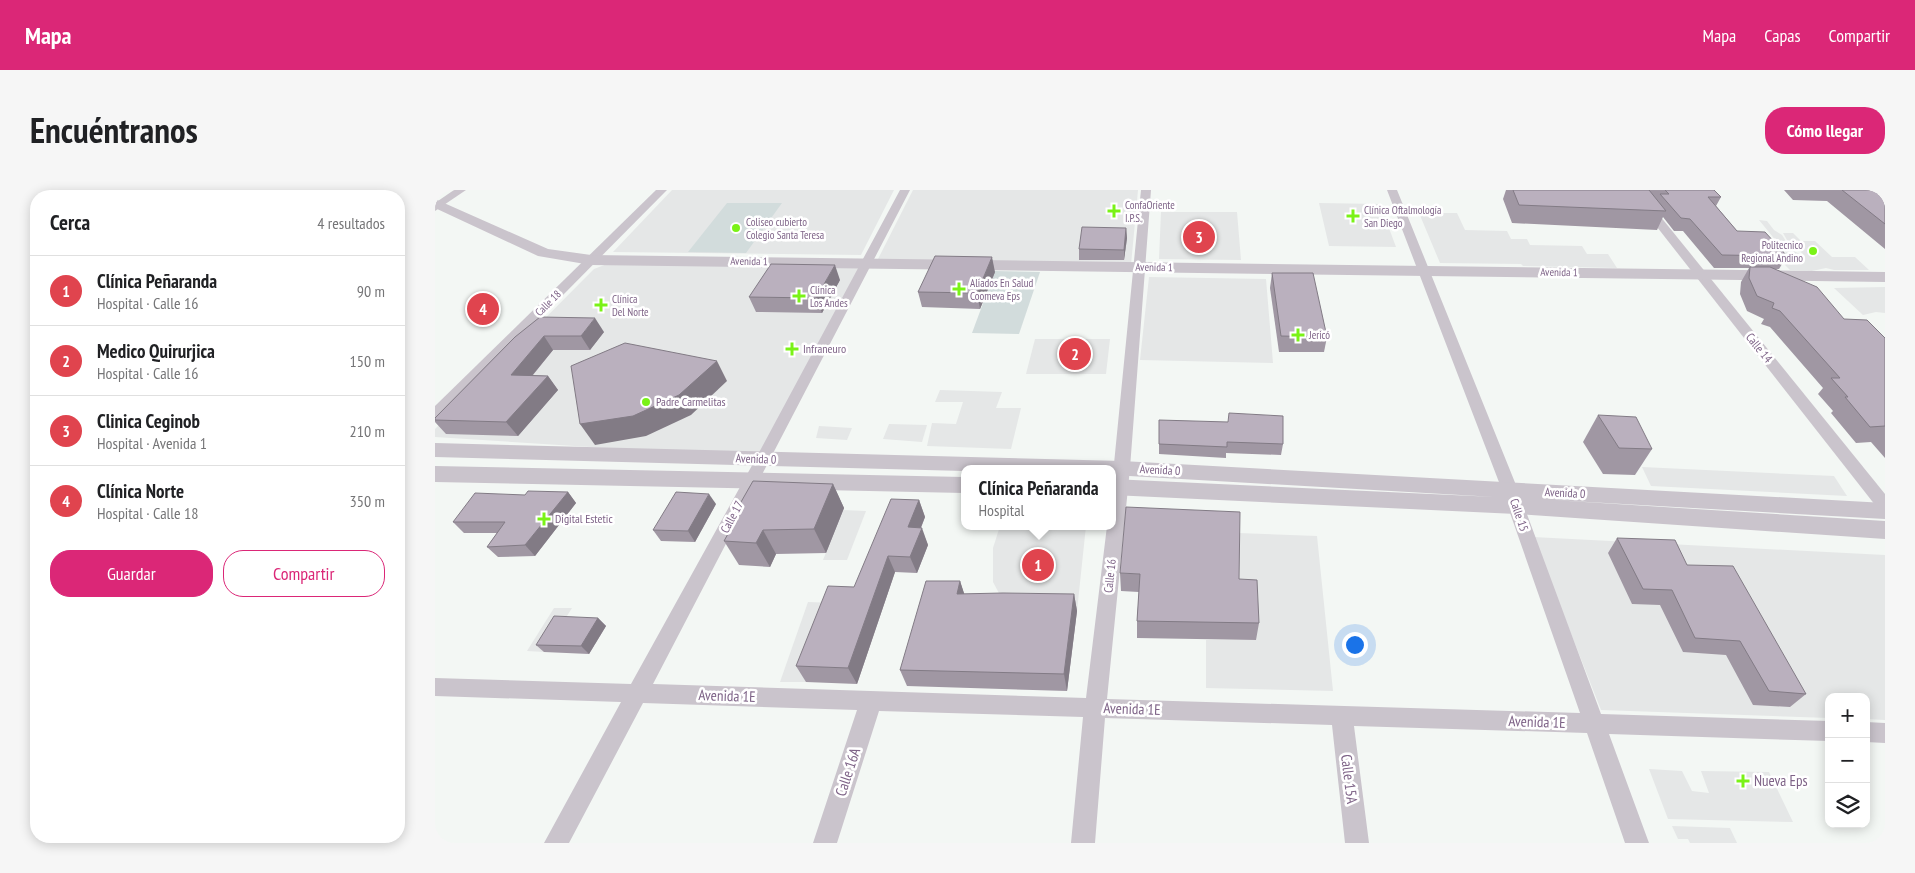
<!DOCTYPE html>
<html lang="es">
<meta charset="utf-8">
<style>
body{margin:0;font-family:"PT Sans Narrow",sans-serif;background:#f6f6f6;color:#202124}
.controls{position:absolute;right:15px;bottom:15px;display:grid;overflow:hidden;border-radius:10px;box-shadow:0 2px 12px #0003}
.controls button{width:45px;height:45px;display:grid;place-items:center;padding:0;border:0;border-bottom:1px solid #e0e0e0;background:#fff;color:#202124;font:25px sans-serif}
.you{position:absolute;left:919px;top:454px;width:18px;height:18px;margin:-12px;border:4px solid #fff;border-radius:50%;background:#1a73e8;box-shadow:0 0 0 8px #1a73e833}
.badge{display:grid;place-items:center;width:32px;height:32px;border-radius:50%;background:#db2777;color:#fff;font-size:16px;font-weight:700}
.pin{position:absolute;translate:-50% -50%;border:2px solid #fff;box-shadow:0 1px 5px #0006}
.popup{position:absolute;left:526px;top:275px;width:155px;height:65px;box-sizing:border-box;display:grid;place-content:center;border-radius:10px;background:#fff;filter:drop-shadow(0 1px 4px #0005);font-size:16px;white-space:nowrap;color:#757577}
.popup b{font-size:19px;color:#202124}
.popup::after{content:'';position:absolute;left:50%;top:100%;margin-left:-10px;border:10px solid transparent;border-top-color:#fff}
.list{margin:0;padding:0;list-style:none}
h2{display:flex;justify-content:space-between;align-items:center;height:65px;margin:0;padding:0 20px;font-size:21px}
h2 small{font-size:16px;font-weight:400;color:#757577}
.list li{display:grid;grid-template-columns:32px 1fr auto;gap:15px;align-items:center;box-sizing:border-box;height:70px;padding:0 20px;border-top:1px solid #e0e0e0}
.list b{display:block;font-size:19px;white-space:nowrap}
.list p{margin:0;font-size:16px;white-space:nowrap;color:#757577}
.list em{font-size:16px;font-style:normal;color:#757577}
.actions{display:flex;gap:10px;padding:15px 20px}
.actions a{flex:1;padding:11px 0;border:1px solid #db2777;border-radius:20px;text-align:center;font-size:18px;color:#db2777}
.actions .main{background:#db2777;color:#fff}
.icon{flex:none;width:28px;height:28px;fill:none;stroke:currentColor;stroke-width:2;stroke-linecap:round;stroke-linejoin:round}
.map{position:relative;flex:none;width:1450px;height:653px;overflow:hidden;border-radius:20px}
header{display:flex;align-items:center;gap:30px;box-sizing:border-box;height:70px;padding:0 25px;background:#db2777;color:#fff}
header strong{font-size:24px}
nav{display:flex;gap:28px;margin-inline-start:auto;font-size:18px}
.intro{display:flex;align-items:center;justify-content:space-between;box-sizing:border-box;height:120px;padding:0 30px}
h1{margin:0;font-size:35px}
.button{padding:12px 22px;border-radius:20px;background:#db2777;color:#fff;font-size:18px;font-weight:700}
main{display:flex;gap:30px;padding:0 30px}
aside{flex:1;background:#fff;border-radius:20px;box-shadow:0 2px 12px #0003}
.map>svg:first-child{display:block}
.built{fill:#e5e7e7}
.green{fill:#d2dcdc}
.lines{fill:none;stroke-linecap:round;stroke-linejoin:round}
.minor{fill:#cac4cc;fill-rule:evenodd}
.tertiary{fill:#cac4cc;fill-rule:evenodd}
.wall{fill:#a097a3}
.shaded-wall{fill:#827b85}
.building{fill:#bab0be;stroke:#827b85}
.poi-dot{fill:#7af217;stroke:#fff;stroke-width:2}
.labels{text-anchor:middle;stroke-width:5;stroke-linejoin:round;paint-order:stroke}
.far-poi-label{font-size:11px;fill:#7e6387;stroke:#fff;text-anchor:start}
.far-street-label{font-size:11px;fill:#7e6387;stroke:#fff}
.street-label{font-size:12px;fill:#7e6387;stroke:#fff}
.poi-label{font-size:12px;fill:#7e6387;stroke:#fff;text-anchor:start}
.near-street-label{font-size:15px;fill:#7e6387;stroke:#fff}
.near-poi-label{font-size:15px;fill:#7e6387;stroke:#fff;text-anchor:start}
</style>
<header>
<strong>Mapa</strong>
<nav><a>Mapa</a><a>Capas</a><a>Compartir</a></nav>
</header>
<div class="intro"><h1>Encuéntranos</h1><a class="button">Cómo llegar</a></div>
<main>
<aside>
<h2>Cerca<small>4 resultados</small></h2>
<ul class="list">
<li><span class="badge" style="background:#e0444e">1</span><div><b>Clínica Peñaranda</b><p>Hospital · Calle 16</p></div><em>90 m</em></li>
<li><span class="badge" style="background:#e0444e">2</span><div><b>Medico Quirurjica</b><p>Hospital · Calle 16</p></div><em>150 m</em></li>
<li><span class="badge" style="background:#e0444e">3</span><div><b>Clinica Ceginob</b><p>Hospital · Avenida 1</p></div><em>210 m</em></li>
<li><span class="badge" style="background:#e0444e">4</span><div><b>Clínica Norte</b><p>Hospital · Calle 18</p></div><em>350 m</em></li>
</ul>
<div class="actions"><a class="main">Guardar</a><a>Compartir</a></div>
</aside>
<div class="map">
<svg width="1450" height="653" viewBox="0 0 1450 653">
<rect width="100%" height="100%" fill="#f3f7f4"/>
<g class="built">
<polygon points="237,0 459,0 426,65 178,62"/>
<polygon points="478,0 703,0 696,75 443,69"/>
<polygon points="884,13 945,14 961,57 894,56"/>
<polygon points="726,22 802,22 806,70 724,69"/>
<polygon points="984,23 1022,23 1030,40 1072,41 1076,49 1092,49 1095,55 1147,56 1152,64 1173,64 1182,78 1088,76 1086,74 1005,73"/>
<polygon points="1324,30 1332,31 1339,40 1347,45 1356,59 1364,64 1368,64 1352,50 1348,43 1358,43 1366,51 1380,51 1397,67 1420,67 1434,80 1399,80 1391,78 1377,81 1355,80 1344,69 1357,67 1359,70 1358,68 1363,68 1362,65 1356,66 1351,63"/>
<polygon points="172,74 427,76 328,268 0,247 0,239 159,79"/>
<polygon points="714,87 831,89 838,173 705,170"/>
<polygon points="1450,97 1450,123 1441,122 1428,125 1399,98"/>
<polygon points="600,149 675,149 671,184 591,184"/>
<polygon points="505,200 567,202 561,218 586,218 576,259 492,256 497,233 521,234 528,212 500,212"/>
<polygon points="454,234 492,235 487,252 448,249"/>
<polygon points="384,236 417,238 412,250 381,248"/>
<polygon points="1207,277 1399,286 1412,306 1216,296"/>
<polygon points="408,320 431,321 412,370 388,370"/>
<polygon points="565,336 651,336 642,421 573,420 558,392 558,358"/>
<polygon points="803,343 882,346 898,501 771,498 771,450 821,450 802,408"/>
<polygon points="1098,347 1450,365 1450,530 1431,529 1431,507 1394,507 1394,528 1166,520"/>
<polygon points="373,412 402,413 371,492 345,492"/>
<polygon points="119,418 137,418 109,462 92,461"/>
<polygon points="1214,579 1247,581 1257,601 1274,603 1266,581 1334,582 1358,632 1233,629"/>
<polygon points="1237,636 1295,638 1302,653 1255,653 1253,649 1243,649"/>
</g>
<g class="green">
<polygon points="292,13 347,13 311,63 253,62"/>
<polygon points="560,81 605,82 584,144 537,143"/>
</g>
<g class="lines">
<g class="minor">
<polygon points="19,0 31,0 0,21 0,13"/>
<polygon points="221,0 232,0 5,229 0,230 0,216"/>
<polygon points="465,0 475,0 218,494 651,508 672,336 677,336 677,294 706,0 716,0 695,278 672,509 1145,523 1067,300 952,0 962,0 1083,300 1166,524 1394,531 1394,551 1174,544 1214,653 1190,653 1152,543 919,536 934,653 910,653 897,535 670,528 660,653 636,653 648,527 444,521 402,653 378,653 422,520 208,513 134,653 109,653 186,512 0,506 0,488 196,494 320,270"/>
<polygon points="1193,0 1204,0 1450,304 1450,322 1444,320"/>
<polygon points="1431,532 1450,533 1450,553 1431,552"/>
</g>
<g class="tertiary">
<polygon points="0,9 113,59 156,65 1450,82 1450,92 156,75 103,66 0,18"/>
<polygon points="0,253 687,271 1450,313 1450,329 1118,310 1450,331 1450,349 1081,324 677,305 677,289 1060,307 677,285 677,279 529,279 529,281 0,267"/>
<polygon points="0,276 529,287 529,303 0,292"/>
</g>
</g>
<g class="wall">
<polygon points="1071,0 1279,0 1286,7 1281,16 1302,41 1352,66 1344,79 1340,79 1409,129 1450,148 1450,268 1436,252 1421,253 1396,223 1398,221 1383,204 1388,198 1335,137 1326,134 1329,129 1312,121 1305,104 1306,92 1314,78 1279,78 1248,41 1239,41 1228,27 1222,40 1077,33 1068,9"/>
<polygon points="1349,0 1450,0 1450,59 1392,11 1358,10"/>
<polygon points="691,38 692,48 689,70 644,70 644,59"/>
<polygon points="560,82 545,119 487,117 483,102"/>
<polygon points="837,83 892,147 889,162 844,162 835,98"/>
<polygon points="405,90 387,123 321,122 314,107"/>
<polygon points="169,142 155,160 118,160 98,185 113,186 123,200 83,246 11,244 0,232 0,228 80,147"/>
<polygon points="1163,225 1217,259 1200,285 1168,284 1148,252"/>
<polygon points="724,230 848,254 846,265 791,263 791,268 724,264"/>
<polygon points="398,294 409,318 391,363 341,364 335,377 304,375 289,351 300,331 298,326"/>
<polygon points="133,302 141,313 100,366 63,367 52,357 62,343 29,343 18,332 90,305"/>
<polygon points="484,310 490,327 486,338 493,355 482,383 460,382 422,494 371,492 361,476"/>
<polygon points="281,314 260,352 226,351 218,340"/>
<polygon points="1182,348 1371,504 1355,517 1318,515 1291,465 1248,462 1225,415 1197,414 1173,363"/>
<polygon points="685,383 804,389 824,433 821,450 702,448 702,431 704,402 686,401"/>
<polygon points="525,391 529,404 639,404 642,421 632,501 472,496 465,480"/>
<polygon points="163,428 171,436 154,464 109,462 101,455"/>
</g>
<g class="shaded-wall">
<polygon points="691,38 692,48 689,70 689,60"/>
<polygon points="557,67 560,82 545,119 542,103"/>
<polygon points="400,75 405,90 387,123 381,108"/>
<polygon points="160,128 169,142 155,160 146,146"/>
<polygon points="109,146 118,160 86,199 76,185"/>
<polygon points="282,171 292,191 256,225 211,246 160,255 145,234"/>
<polygon points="113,186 123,200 83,246 71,232"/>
<polygon points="398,294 409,318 391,363 379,339"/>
<polygon points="133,302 141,313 100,366 90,355"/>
<polygon points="274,304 281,314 260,352 253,341"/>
<polygon points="484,310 490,327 479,354 473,337"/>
<polygon points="487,338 493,355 482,383 475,367"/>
<polygon points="328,340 341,364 335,377 321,353"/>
<polygon points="453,366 460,382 422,494 413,478"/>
<polygon points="525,391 531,409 522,404"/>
<polygon points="639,404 642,421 632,501 629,484"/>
<polygon points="163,428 171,436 154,464 146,456"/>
</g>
<g class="building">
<polygon points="1078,0 1214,0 1231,21 1084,15"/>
<polygon points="1230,0 1279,0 1286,7 1273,7 1302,41 1330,42 1352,66 1287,65 1255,29 1246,28 1225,4 1234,4"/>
<polygon points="1407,0 1450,0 1450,34"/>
<polygon points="647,37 691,38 689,60 644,59"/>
<polygon points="500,66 557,67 542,103 483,102"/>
<polygon points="336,74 400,75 381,108 314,107"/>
<polygon points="1315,77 1335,77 1382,97 1409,129 1432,130 1450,148 1450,236 1435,237 1410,207 1413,207 1396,188 1405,188 1345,121 1337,118 1339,113 1322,106 1314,88"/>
<polygon points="837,83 878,83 892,147 846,146"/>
<polygon points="105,127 160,128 146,146 109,146 76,185 113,186 71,232 0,230 0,228 80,147"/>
<polygon points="190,153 282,171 244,205 198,226 145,234 136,176"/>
<polygon points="794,223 848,226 848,254 792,252 792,257 724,254 724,230 793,232"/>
<polygon points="1163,225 1201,227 1217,259 1184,258"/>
<polygon points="318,291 398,294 379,339 328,340 321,353 289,351 303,326 298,326"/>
<polygon points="93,301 133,302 90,355 52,357 70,332 18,332 40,303 90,305"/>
<polygon points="241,302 274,304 253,341 218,340"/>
<polygon points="456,309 484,310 473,337 487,338 475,367 453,366 413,478 361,476 393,396 419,397"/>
<polygon points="691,317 805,322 804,389 822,390 824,433 702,431 705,384 685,383"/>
<polygon points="1182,348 1240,350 1252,375 1298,376 1371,504 1334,501 1305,451 1260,448 1237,400 1208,399"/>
<polygon points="491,391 525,391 522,404 568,403 639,404 629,484 465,480"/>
<polygon points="119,426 163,428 146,456 101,455"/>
</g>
<g class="poi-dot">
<path d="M676.5 13.5h5v5h5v5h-5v5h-5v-5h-5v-5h5z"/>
<path d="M915.5 18.5h5v5h5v5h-5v5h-5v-5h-5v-5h5z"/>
<circle cx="301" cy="38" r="5"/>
<circle cx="1378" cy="61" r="5"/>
<path d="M521.5 91.5h5v5h5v5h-5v5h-5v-5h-5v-5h5z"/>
<path d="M361.5 98.5h5v5h5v5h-5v5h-5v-5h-5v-5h5z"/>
<path d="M163.5 107.5h5v5h5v5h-5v5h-5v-5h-5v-5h5z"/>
<path d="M860.5 137.5h5v5h5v5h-5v5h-5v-5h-5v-5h5z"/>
<path d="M354.5 151.5h5v5h5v5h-5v5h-5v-5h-5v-5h5z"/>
<circle cx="211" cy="212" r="5"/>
<path d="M106.5 321.5h5v5h5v5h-5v5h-5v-5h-5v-5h5z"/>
<path d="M1305.5 583.5h5v5h5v5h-5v5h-5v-5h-5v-5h5z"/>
</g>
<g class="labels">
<g class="far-poi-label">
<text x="690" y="19">ConfaOriente<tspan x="690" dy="13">I.P.S.</tspan></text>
<text x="929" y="24">Clínica Oftalmología<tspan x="929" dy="13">San Diego</tspan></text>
<text x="311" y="36">Coliseo cubierto<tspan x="311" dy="13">Colegio Santa Teresa</tspan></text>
<text x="1368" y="59" text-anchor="end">Politecnico<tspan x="1368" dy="13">Regional Andino</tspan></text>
<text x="535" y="97">Aliados En Salud<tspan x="535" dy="13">Coomeva Eps</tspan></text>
<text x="375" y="104">Clinica<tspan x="375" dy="13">Los Andes</tspan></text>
<text x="177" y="113">Clínica<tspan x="177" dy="13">Del Norte</tspan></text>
<text x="874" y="149">Jericó</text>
</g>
<g class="far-street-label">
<text transform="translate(314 71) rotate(1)" y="4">Avenida 1</text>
<text transform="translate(719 77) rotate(1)" y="4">Avenida 1</text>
<text transform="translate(1124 82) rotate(1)" y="4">Avenida 1</text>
<text transform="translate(113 113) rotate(-45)" y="4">Calle 18</text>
</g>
<g class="street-label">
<text transform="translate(1324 158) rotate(51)" y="4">Calle 14</text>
<text transform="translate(321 269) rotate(2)" y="4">Avenida 0</text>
<text transform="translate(725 280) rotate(3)" y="4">Avenida 0</text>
<text transform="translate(1130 303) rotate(3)" y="4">Avenida 0</text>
<text transform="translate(1084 325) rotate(71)" y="4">Calle 15</text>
<text transform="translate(297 327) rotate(-62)" y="4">Calle 17</text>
<text transform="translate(675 386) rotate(-84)" y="4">Calle 16</text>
</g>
<g class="poi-label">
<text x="368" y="163">Infraneuro</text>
<text x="221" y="216">Padre Carmelitas</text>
<text x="120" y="333">Digital Estetic</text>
</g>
<g class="near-street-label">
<text transform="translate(292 506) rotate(2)" y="5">Avenida 1E</text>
<text transform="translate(697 519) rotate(2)" y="5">Avenida 1E</text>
<text transform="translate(1102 532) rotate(2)" y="5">Avenida 1E</text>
<text transform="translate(413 582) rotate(-72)" y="5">Calle 16A</text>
<text transform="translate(914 589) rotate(83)" y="5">Calle 15A</text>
</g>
<g class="near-poi-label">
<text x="1319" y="596">Nueva Eps</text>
</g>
</g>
</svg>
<div class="controls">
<button>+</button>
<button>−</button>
<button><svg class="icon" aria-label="layers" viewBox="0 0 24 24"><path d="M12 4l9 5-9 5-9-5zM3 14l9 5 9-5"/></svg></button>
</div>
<div class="you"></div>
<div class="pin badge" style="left:603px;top:375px;background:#e0444e">1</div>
<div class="popup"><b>Clínica Peñaranda</b>Hospital</div>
<div class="pin badge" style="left:640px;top:164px;background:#e0444e">2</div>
<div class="pin badge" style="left:764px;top:47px;background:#e0444e">3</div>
<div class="pin badge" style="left:48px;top:119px;background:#e0444e">4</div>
</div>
</main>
